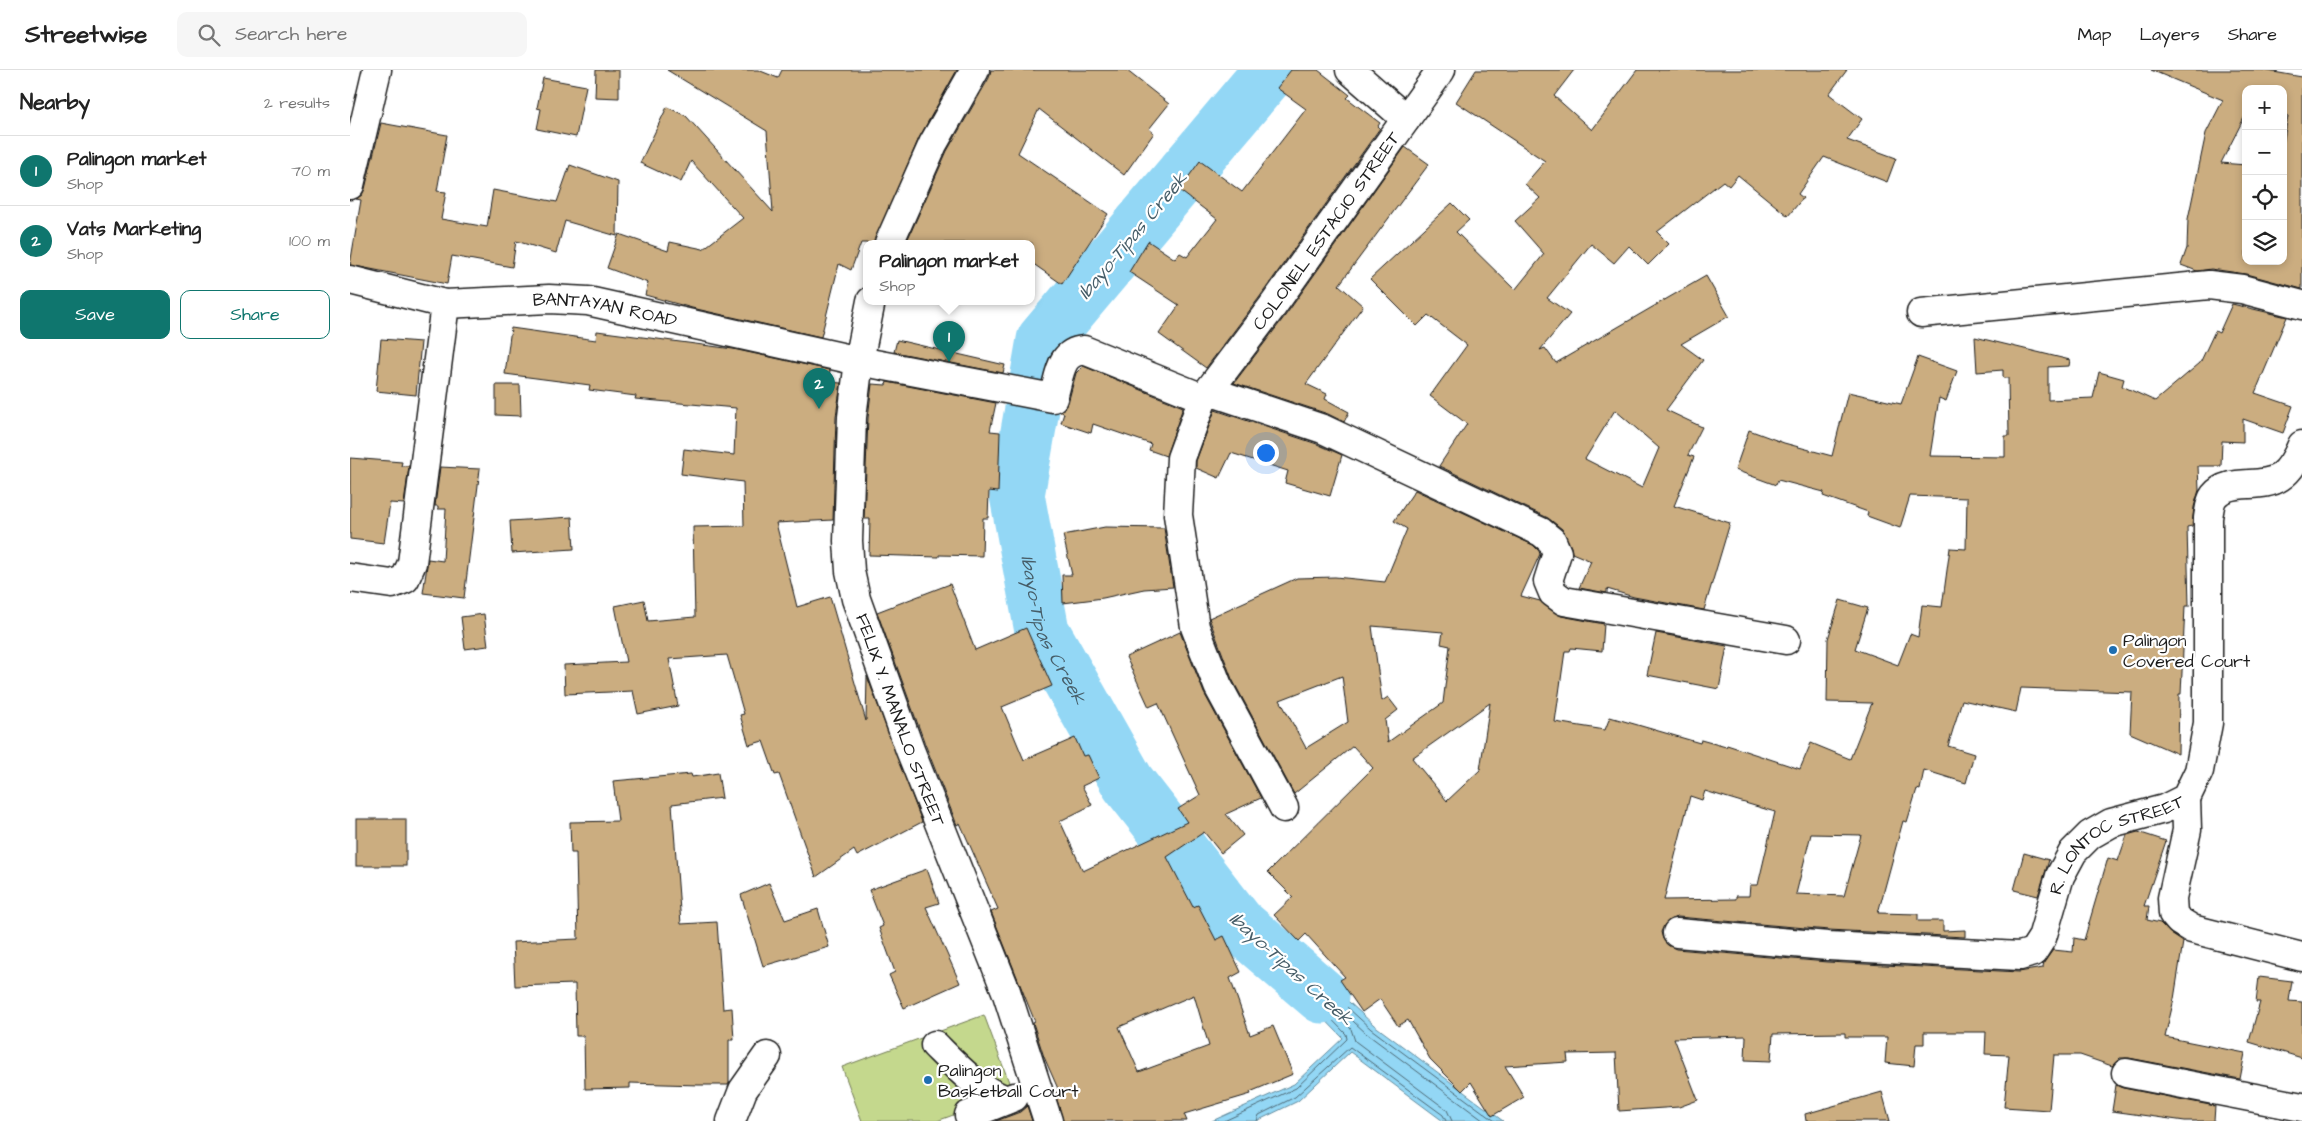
<!DOCTYPE html>
<meta charset="utf-8">
<style>
body{margin:0;font-family:"Architects Daughter",sans-serif;background:#f6f6f6;color:#222}
.controls{position:absolute;right:15px;top:15px;display:grid;overflow:hidden;border-radius:10px;box-shadow:0 2px 8px #0003}
.controls button{width:45px;height:45px;display:grid;place-items:center;padding:0;border:0;border-bottom:1px solid #e0e0e0;background:#fff;color:#222;font:25px sans-serif}
.you{position:absolute;left:915px;top:382px;width:18px;height:18px;margin:-12px;border:4px solid #fff;border-radius:50%;background:#1a73e8;box-shadow:0 0 0 8px #1a73e833}
.badge{display:grid;place-items:center;width:32px;height:32px;border-radius:50%;background:#0f766e;color:#fff;font-size:16px;font-weight:700}
.pin{position:absolute;translate:-50% -41px;filter:drop-shadow(0 1px 2px #0008)}
.pin::after{content:'';position:absolute;top:26px;width:18px;height:15px;background:inherit;clip-path:polygon(0 0,100% 0,50% 100%)}
.popup{position:absolute;left:513px;top:170px;width:172px;height:65px;box-sizing:border-box;display:grid;place-content:center;border-radius:10px;background:#fff;filter:drop-shadow(0 1px 4px #0005);font-size:16px;white-space:nowrap;color:#767676}
.popup b{font-size:19px;color:#222}
.popup::after{content:'';position:absolute;left:50%;top:100%;margin-left:-10px;border:10px solid transparent;border-top-color:#fff}
.list{margin:0;padding:0;list-style:none}
h2{display:flex;justify-content:space-between;align-items:center;height:65px;margin:0;padding:0 20px;font-size:21px}
h2 small{font-size:16px;font-weight:400;color:#767676}
.list li{display:grid;grid-template-columns:32px 1fr auto;gap:15px;align-items:center;box-sizing:border-box;height:70px;padding:0 20px;border-top:1px solid #e0e0e0}
.list b{display:block;font-size:19px;white-space:nowrap}
.list p{margin:0;font-size:16px;white-space:nowrap;color:#767676}
.list em{font-size:16px;font-style:normal;color:#767676}
.actions{display:flex;gap:10px;padding:15px 20px}
.actions a{flex:1;padding:11px 0;border:1px solid #0f766e;border-radius:10px;text-align:center;font-size:18px;color:#0f766e}
.actions .main{background:#0f766e;color:#fff}
.icon{flex:none;width:28px;height:28px;fill:none;stroke:currentColor;stroke-width:2;stroke-linecap:round;stroke-linejoin:round}
.map{position:relative;flex:none;width:1952px;height:1051px;overflow:hidden}
header{display:flex;align-items:center;gap:30px;box-sizing:border-box;height:70px;padding:0 25px;background:#fff;border-bottom:1px solid #e0e0e0}
header strong{font-size:24px}
nav{display:flex;gap:28px;margin-inline-start:auto;font-size:18px}
.search{width:350px;height:45px;background:#f6f6f6;display:flex;align-items:center;gap:12px;box-sizing:border-box;padding:0 18px;border-radius:10px;color:#767676;font-size:19px}
main{display:flex}
aside{flex:1;background:#fff}
.map>svg:first-child{display:block}
.green{fill:#c4d88d;stroke:#707a54}
.water{fill:#93d7f5;stroke:#638c9e}
.lines{fill:none;stroke-linecap:round;stroke-linejoin:round}
.shore{stroke:#4c6773;stroke-width:1}
.river{stroke:#93d7f5;stroke-width:55}
.building{fill:#cbad80;stroke:#1c1c1c;fill-rule:evenodd}
.minor-casing{stroke:#1c1c1c;stroke-width:31}
.major-casing{stroke:#1c1c1c;stroke-width:31}
.minor{stroke:#fff;stroke-width:28}
.major{stroke:#fff;stroke-width:28}
.poi-dot{fill:#1f6fb2;stroke:#fff;stroke-width:2}
.labels{text-anchor:middle;stroke-width:4.5;stroke-linejoin:round;paint-order:stroke}
.street-label{font-size:18px;fill:#1c1c1c;stroke:#fff}
.poi-label{font-size:18px;fill:#1c1c1c;stroke:#fff;text-anchor:start}
.water-label{font-size:19px;font-style:italic;fill:#465d68;stroke:#fff}
</style>
<header>
<strong>Streetwise</strong>
<div class="search"><svg class="icon" aria-label="search" viewBox="0 0 24 24"><circle cx="10" cy="10" r="6"/><path d="M15 15l6 6"/></svg>Search here</div>
<nav><a>Map</a><a>Layers</a><a>Share</a></nav>
</header>
<main>
<aside>
<h2>Nearby<small>2 results</small></h2>
<ul class="list">
<li><span class="badge">1</span><div><b>Palingon market</b><p>Shop</p></div><em>70 m</em></li>
<li><span class="badge">2</span><div><b>Vats Marketing</b><p>Shop</p></div><em>100 m</em></li>
</ul>
<div class="actions"><a class="main">Save</a><a>Share</a></div>
</aside>
<div class="map">
<svg width="1952" height="1051" viewBox="0 0 1952 1051">
<rect width="100%" height="100%" fill="#fff"/>
<filter id="ink" filterUnits="userSpaceOnUse"><feTurbulence type="fractalNoise" baseFrequency=".02" numOctaves="2"/><feDisplacementMap in="SourceGraphic" scale="10" xChannelSelector="R" yChannelSelector="G"/><feConvolveMatrix kernelMatrix="1 2 1 2 8 2 1 2 1" color-interpolation-filters="sRGB"/></filter>
<g filter="url(#ink)">
<polygon class="green" points="634,945 663,1023 587,1051 512,1051 492,997"/>
<polygon class="water" points="927,866 1024,955 1153,1051 1093,1051 1000,982 948,1031 907,1051 862,1051 944,1014 993,968 909,882"/>
<g class="lines">
<g class="shore">
<polyline points="874,1051 946,1018 997,969 996,964 918,884 918,881 927,873 1021,959 1145,1051"/>
<polyline points="907,1051 909,1045 945,1027 1000,977 1093,1045 1096,1051"/>
<polyline points="1102,1051 1097,1040 1005,971 1001,959 960,918 960,914 963,914 1017,964 1134,1051"/>
</g>
<path class="river" id="s1" d="M921,0L694,270L667,425L692,561L778,713L887,853L972,926"/>
</g>
<g class="building">
<polygon points="246,0 269,0 269,28 245,27"/>
<polygon points="317,0 408,0 428,8 432,0 607,0 569,68 524,173 511,173 501,200 489,194 471,267 342,238 295,225 298,213 257,198 269,164 318,181 320,172 353,179 393,148 341,91 331,112 290,93 317,37 336,46 423,142 417,61"/>
<polygon points="641,0 776,0 819,34 799,59 804,63 774,105 689,39 668,83 758,144 712,214 682,193 682,173 556,173 597,81 639,8"/>
<polygon points="941,0 968,0 1000,25 997,28 1030,53 1028,56 1030,58 909,228 856,298 809,264 829,235 779,202 798,171 825,189 830,183 837,187 867,149 829,120 850,91 892,122 956,39 927,18"/>
<path d="M1126,0H1224L1204,26L1242,60L1287,0H1497L1479,24L1512,49L1497,70L1546,88L1537,112L1474,87L1448,124L1453,128L1438,146L1388,105L1379,116L1373,111L1307,162L1319,174L1298,195L1279,176L1264,193L1241,174L1197,228L1220,244L1190,280L1195,278L1206,293L1356,206L1379,246L1331,274L1353,290L1316,340L1352,357L1338,385L1344,387L1324,436L1380,453L1354,540L1284,527L1257,519V523L1229,518L1241,491L1222,483L1221,477L1212,459L1198,448L1089,396L1117,354L1080,326L1117,275L1078,245L1067,256L1020,209L1102,133L1119,150L1106,162L1165,220L1194,184L1165,151L1190,128L1175,114L1195,91L1106,32ZM1265,340L1309,378L1292,418L1235,389Z"/>
<path d="M1801,0H1912L1952,7V219L1896,204L1861,199L1847,201L1831,195L1837,178L1838,149L1856,63L1873,30ZM1896,19H1933V44L1938,46L1933,75V191H1896V95L1871,93L1896,44Z"/>
<polygon points="193,8 236,16 226,67 187,59 191,39 187,38"/>
<polygon points="31,53 97,65 87,121 96,122 91,149 137,157 143,120 207,132 220,95 268,112 267,166 215,151 206,183 166,171 162,197 102,186 97,214 0,195 11,130 6,129 12,125 15,119"/>
<polygon points="1055,77 1079,94 989,215 1013,236 956,314 977,324 975,329 999,342 994,352 978,344 884,313 935,246"/>
<path d="M1882,234L1937,247L1905,323L1943,336L1933,363L1893,349V372L1872,371L1871,396H1848L1849,420L1844,437L1842,456L1837,457L1839,536H1835L1831,624H1829L1828,684L1780,663L1782,622L1671,618L1666,642L1612,630L1598,676L1624,684L1616,713L1574,700L1570,720L1567,719L1557,752L1553,751L1528,843L1568,844V851H1593V861L1615,860V867L1479,860L1328,847L1321,849L1315,854L1311,862L1313,869L1318,875L1326,879L1477,892L1669,902L1693,898L1694,892L1703,880L1723,882L1724,868L1734,870L1758,788L1768,791L1777,765L1788,762L1816,771L1794,836H1799L1797,850L1810,853L1821,864L1833,872L1824,929L1815,967L1895,983L1890,1009L1779,988H1770L1762,996L1730,985H1704L1699,1040L1654,1037L1659,985L1635,984L1636,962H1574V974H1566L1564,996L1535,993L1537,967H1495V963L1423,964L1421,991L1395,990L1396,966L1324,968L1348,1030L1329,1037L1269,1041L1266,983L1217,984L1218,992L1155,996L1174,1027L1142,1046L1121,1012L1112,1021L1080,989L1058,950L1048,956L1030,929L1012,942L990,910L995,907L956,864L949,871L924,845L943,827L918,802L1023,698L1003,676L944,724L882,609L859,548L947,508L985,507L1035,512L1057,459L1044,451L1065,420L1183,475L1189,481L1190,484L1171,526L1190,531L1211,546L1254,554L1252,581L1221,578L1220,581H1215L1205,652L1255,660L1260,647L1350,673L1351,670L1376,677L1377,675L1450,699L1461,673L1500,689L1522,633L1477,632L1478,569L1490,530L1518,538L1505,579L1548,595L1560,564L1568,567L1572,535L1592,537L1600,478L1616,479L1617,428L1560,426L1550,458L1517,446L1518,442L1473,426L1474,422L1428,410L1426,415L1385,400L1399,360L1434,373L1482,386L1498,322L1551,334L1568,287L1607,301L1596,331L1589,328L1580,386L1655,387V366H1659L1658,308H1653V300L1627,302L1625,267L1720,290L1719,296L1698,297V330L1743,328L1749,302L1774,309L1772,316L1805,331L1850,293L1865,261L1869,263ZM1022,556L1093,562L1091,574L1100,576L1093,633L1038,672L1035,650L1048,640L1038,627L1032,631ZM992,606L998,652L956,678L930,630ZM1140,633L1130,700L1097,731L1062,688ZM1355,721L1425,742L1408,815H1400L1399,826H1386V829L1314,830L1340,726L1352,730ZM1461,764L1511,765L1494,826L1446,824Z"/>
<polygon points="161,258 246,270 247,261 383,279 480,300 478,312 491,313 486,346 483,450 426,453 447,537 480,527 516,651 517,606 572,752 507,786 504,780 466,807 429,704 425,705 413,671 399,675 390,645 394,644 377,585 319,589 328,636 288,644 283,621 215,624 214,595 276,592 265,536 294,530 298,551 345,547 343,457 394,456 393,412 331,404 334,379 384,385 386,338 285,329 286,326 239,320 240,315 155,304"/>
<polygon points="31,269 71,272 66,325 26,321"/>
<polygon points="547,270 655,295 653,303 544,282"/>
<polygon points="733,296 833,337 816,386 799,380 801,374 743,354 741,363 711,353 714,343 710,342 718,333 726,303"/>
<polygon points="537,312 646,333 640,361 650,362 648,422 639,421 638,448 633,448 632,486 589,485 589,487 519,485 520,449 514,449 518,348 522,314 536,315"/>
<polygon points="146,315 170,315 171,346 146,345"/>
<polygon points="865,340 967,374 992,385 980,426 935,413 938,401 881,383 869,408 846,398 846,391"/>
<polygon points="0,388 52,392 51,396 59,396 54,434 40,433 34,473 0,469"/>
<polygon points="90,397 130,399 114,528 73,523 78,489 93,491 96,439 88,439 88,436 85,436"/>
<polygon points="222,447 224,479 162,483 160,451"/>
<polygon points="755,457 814,458 823,517 794,519 753,528 713,533 712,505 722,505 713,465"/>
<path d="M600,514L625,580L676,558L702,616L652,637L674,690L725,668L733,686L738,685L749,708L732,716L742,735L710,751L733,801L837,752L828,739L850,725L808,633L799,637L776,587L830,562L854,623L911,728L876,744L893,765L871,783L854,762L817,787L843,837L848,835L866,870L874,866L891,902L880,908L900,965L923,956L943,1004L900,1022L901,1024L834,1044L837,1051H713L705,1023L709,1021L694,987L683,953L685,952L641,842L648,839L610,753L607,755L575,674L527,542ZM844,925L859,976L789,1002L769,957Z"/>
<polygon points="134,544 138,576 115,579 111,547"/>
<polygon points="1306,563 1377,576 1369,619 1297,605"/>
<polygon points="368,703 372,728 322,734 331,854 367,852 373,939 382,938 384,970 379,970 379,1013 378,1015 348,1015 280,1013 280,1018 235,1019 234,966 226,966 225,914 165,916 163,872 228,869 226,783 221,783 220,752 268,751 263,711 341,704 342,707"/>
<rect x="6" y="749" width="50" height="47"/>
<polygon points="1674,783 1699,790 1688,826 1664,820"/>
<polygon points="577,799 589,833 576,837 610,913 554,938 539,905 545,902 529,858 533,856 519,820"/>
<polygon points="419,813 435,850 468,839 479,877 413,896 391,825"/>
<polygon points="1909,907 1942,911 1939,931 1952,932 1952,988 1899,972 1910,932 1906,932"/>
<polygon points="1766,1015 1773,1018 1865,1036 1864,1051 1835,1051 1762,1041"/>
<polygon points="1532,1022 1540,1051 1456,1051 1455,1044"/>
<polygon points="677,1036 682,1051 646,1051 670,1042"/>
</g>
<g class="lines">
<defs>
<g id="minor">
<polyline points="1000,0 1056,49"/>
<polyline points="0,115 27,0"/>
<path id="s2" d="M0,210L95,234L199,229L238,231L509,291L703,328C710,306 709,282 734,280L853,328"/>
<polyline points="1571,243 1859,215 1892,219 1952,235"/>
<polyline points="859,321 973,359 1191,462 1202,471 1207,483 1198,511 1203,523 1214,531 1436,570"/>
<polyline points="0,508 42,514 55,509 62,493 95,234"/>
<polyline points="1836,728 1837,760 1822,828 1823,844 1829,851 1842,859 1952,887"/>
<path id="s3" d="M934,738L868,616L845,557L828,445L831,388L853,328L922,237L1091,0"/>
<path id="s4" d="M1327,863L1478,876L1670,886L1683,882L1692,868L1710,806L1723,782L1740,765L1761,753L1814,739L1836,728L1849,701L1858,653V448C1859,442 1860,431 1864,426C1879,407 1911,420 1930,407C1941,400 1947,387 1952,375"/>
<path d="M585,975C607,997 626,1018 656,1030"/>
<polyline points="1776,1003 1952,1037"/>
<polyline points="619,1045 664,1027"/>
<polyline points="381,1051 393,1020 417,986"/>
</g>
<g id="major">
<polyline points="539,173 583,74 625,0"/>
<path id="s5" d="M521,231L509,291L502,347L498,471L500,501L506,529L560,680L656,921L698,1051"/>
</g>
</defs>
<use href="#minor" class="minor-casing"/>
<use href="#major" class="major-casing"/>
<use href="#minor" class="minor"/>
<use href="#major" class="major"/>
</g>
</g>
<g class="poi-dot">
<circle cx="1763" cy="580" r="5"/>
<circle cx="578" cy="1010" r="5"/>
</g>
<g class="labels">
<g class="street-label">
<text dy="6" stroke="none"><textPath href="#s3" startOffset="644">COLONEL ESTACIO STREET</textPath></text>
<text dy="6" stroke="none"><textPath href="#s2" startOffset="259">BANTAYAN ROAD</textPath></text>
<text dy="6" stroke="none"><textPath href="#s5" startOffset="429">FELIX Y. MANALO STREET</textPath></text>
<text dy="6" stroke="none"><textPath href="#s4" startOffset="505">R. LONTOC STREET</textPath></text>
</g>
<g class="poi-label">
<text x="1773" y="576">Palingon<tspan x="1773" dy="21">Covered Court</tspan></text>
<text x="588" y="1006">Palingon<tspan x="588" dy="21">Basketball Court</tspan></text>
</g>
<g class="water-label">
<text transform="translate(782 165) rotate(-50)" y="7">Ibayo-Tipas Creek</text>
<text dy="7" stroke="none"><textPath href="#s1" startOffset="651">Ibayo-Tipas Creek</textPath></text>
<text transform="translate(942 898) rotate(42)" y="7">Ibayo-Tipas Creek</text>
</g>
</g>
</svg>
<div class="controls">
<button>+</button>
<button>−</button>
<button><svg class="icon" aria-label="locate" viewBox="0 0 24 24"><circle cx="12" cy="12" r="6"/><path d="M12 2v4M12 18v4M2 12h4M18 12h4"/></svg></button>
<button><svg class="icon" aria-label="layers" viewBox="0 0 24 24"><path d="M12 4l9 5-9 5-9-5zM3 14l9 5 9-5"/></svg></button>
</div>
<div class="you"></div>
<div class="pin badge" style="left:599px;top:292px">1</div>
<div class="popup"><b>Palingon market</b>Shop</div>
<div class="pin badge" style="left:469px;top:339px">2</div>
</div>
</main>
